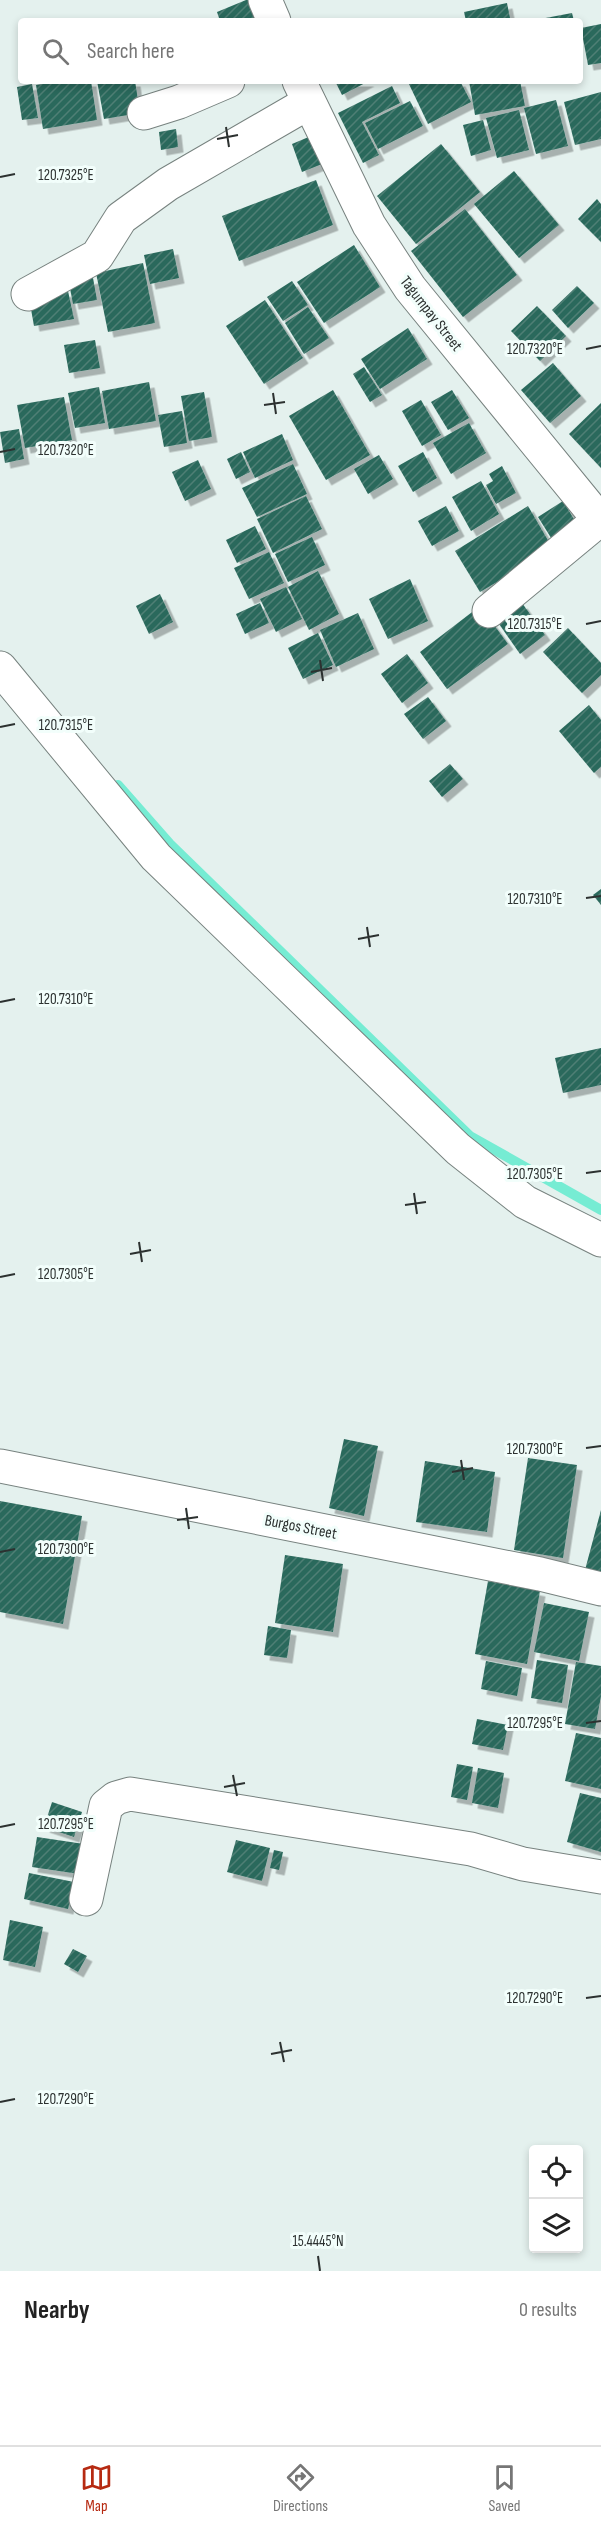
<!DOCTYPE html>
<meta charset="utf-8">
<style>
body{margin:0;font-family:"Sofia Sans Condensed",sans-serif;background:#f6f6f6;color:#222}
.controls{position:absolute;right:18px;bottom:18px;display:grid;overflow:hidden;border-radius:6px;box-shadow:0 3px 9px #0003}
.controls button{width:54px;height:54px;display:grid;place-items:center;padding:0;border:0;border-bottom:2px solid #e0e0e0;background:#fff;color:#222;font:30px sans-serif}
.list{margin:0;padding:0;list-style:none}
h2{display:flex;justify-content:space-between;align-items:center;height:78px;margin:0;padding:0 24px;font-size:26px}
h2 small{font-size:20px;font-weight:400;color:#767676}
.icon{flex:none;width:33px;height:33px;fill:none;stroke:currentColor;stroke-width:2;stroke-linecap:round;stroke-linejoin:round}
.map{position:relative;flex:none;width:601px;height:2271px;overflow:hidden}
.search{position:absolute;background:#fff;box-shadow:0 3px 9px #0003;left:18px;right:18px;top:18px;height:66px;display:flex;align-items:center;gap:15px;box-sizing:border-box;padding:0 21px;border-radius:6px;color:#767676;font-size:22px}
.sheet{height:174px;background:#fff}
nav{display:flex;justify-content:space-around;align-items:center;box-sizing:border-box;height:84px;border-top:2px solid #e0e0e0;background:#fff;font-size:16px;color:#767676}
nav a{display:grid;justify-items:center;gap:3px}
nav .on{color:#b62a12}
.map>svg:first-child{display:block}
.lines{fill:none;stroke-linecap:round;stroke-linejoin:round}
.stream{stroke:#76ecd3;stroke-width:10}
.building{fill:url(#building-hatch);filter:url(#shadow)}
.minor-casing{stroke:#77827f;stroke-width:35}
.minor{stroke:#fff;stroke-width:33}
.ticks{fill:none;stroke:#2c3130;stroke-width:2}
.labels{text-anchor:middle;stroke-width:6;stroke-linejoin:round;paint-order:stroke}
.street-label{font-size:16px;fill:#2c3130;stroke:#f2fefb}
.ticks-label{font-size:15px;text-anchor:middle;fill:#2c3130;stroke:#f2fefb;stroke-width:6;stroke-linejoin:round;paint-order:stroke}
</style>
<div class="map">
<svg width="601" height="2271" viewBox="0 0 601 2271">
<defs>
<pattern id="building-hatch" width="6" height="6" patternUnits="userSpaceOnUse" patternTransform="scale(1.5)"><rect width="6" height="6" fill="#2a695c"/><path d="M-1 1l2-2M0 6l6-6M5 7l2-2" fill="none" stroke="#507f75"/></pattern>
<filter id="shadow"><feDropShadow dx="5.5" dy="5.5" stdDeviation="0" flood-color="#0004"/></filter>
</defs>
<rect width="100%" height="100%" fill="#e4f1ee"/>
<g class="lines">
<polyline class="stream" points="118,785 170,844 470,1136 601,1210"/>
</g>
<g class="building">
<polygon points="246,0 253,0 262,21 220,21 217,12"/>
<polygon points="507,3 510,18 466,21 464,12"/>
<polygon points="572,13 574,21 535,21 535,20"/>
<polygon points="601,24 601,63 588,65 581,28"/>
<polygon points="60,81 91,81 97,120 43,129 36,85"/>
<polygon points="97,81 135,81 140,113 104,119"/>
<polygon points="335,81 369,81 342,95"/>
<polygon points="410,81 460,81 471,102 428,124 408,82"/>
<polygon points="469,81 520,81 525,106 475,115"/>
<polygon points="32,84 38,118 22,120 17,87"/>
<polygon points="392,86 400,103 362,122 379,155 363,163 338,113"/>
<polygon points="601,92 601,139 575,145 564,102"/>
<polygon points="556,100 568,146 536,154 524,108"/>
<polygon points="410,101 423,126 378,149 365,123"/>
<polygon points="519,110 529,150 497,158 486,118"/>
<polygon points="483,120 491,150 471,156 463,125"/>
<polygon points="176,129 178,147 161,150 159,132"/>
<polygon points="311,136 322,164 302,172 292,144"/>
<polygon points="441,144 480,192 416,244 377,196"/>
<polygon points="514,171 559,225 519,258 474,204"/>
<polygon points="316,180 333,225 239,261 222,216"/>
<polygon points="597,199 601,204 601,242 578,219"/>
<polygon points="465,209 517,275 463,317 411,251"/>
<polygon points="354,245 380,287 324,323 297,282"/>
<polygon points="173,249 179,278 150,284 144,255"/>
<polygon points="143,263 155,323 108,332 96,273"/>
<polygon points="93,278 97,300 73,304 69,283"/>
<polygon points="292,281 308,305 283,321 267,297"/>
<polygon points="577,286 594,303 568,328 552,310"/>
<polygon points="68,291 74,319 34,326 29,298"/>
<polygon points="265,300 303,358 264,384 226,326"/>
<polygon points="537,306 566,336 540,361 511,331"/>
<polygon points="308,307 329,338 304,354 285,323"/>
<polygon points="408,328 427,359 380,389 361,359"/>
<polygon points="95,340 100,368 69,373 64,345"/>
<polygon points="553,363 581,396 550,423 521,390"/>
<polygon points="364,367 382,395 370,402 353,374"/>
<polygon points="149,382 156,421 109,429 102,391"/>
<polygon points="99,387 105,423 75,428 68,393"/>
<polygon points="333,390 370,455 326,480 289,416"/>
<polygon points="452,390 469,418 448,430 431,402"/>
<polygon points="204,392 212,437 189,441 181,396"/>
<polygon points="64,397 72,440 25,448 17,405"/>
<polygon points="421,400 441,435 422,446 402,411"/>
<polygon points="601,403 601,468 569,434"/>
<polygon points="182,411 187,443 164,447 158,415"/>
<polygon points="469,423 486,453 451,474 433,443"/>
<polygon points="19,429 24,459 5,463 0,432"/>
<polygon points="282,434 293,460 255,478 243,452"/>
<polygon points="241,452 250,472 236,479 227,459"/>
<polygon points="423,452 437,478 413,492 398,466"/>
<polygon points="379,455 393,479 368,494 354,469"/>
<polygon points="198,460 211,489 185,501 172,472"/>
<polygon points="293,464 307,494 257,517 242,488"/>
<polygon points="502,466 516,493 496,504 486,485 493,481 489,474"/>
<polygon points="481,481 499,514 471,531 452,497"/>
<polygon points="306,496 322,529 273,553 257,519"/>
<polygon points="563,501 578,526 553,541 538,517"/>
<polygon points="446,506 459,531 432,546 418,521"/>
<polygon points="528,506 553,549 480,592 455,551"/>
<polygon points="255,526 266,549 237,563 226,540"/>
<polygon points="312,537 325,565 288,582 275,554"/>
<polygon points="269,552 284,583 249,599 234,568"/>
<polygon points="318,571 339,614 309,630 288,587"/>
<polygon points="410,579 428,621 388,639 369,599"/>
<polygon points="286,587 302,619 276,632 260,599"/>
<polygon points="160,594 173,622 149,634 136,606"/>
<polygon points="260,603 269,623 245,634 236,614"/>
<polygon points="522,603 545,635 520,654 497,621"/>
<polygon points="480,606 508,644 447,689 420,652"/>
<polygon points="358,613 374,649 336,667 320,630"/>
<polygon points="568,628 601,663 601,675 582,693 543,652"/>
<polygon points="318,633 333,665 303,679 288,648"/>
<polygon points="407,654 428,683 402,703 381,674"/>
<polygon points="428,697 446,721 423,739 404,714"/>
<polygon points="589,705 601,720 601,767 594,773 559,731"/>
<polygon points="450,764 463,779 442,797 429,781"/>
<polygon points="601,889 601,905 593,895"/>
<polygon points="601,1048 601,1085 563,1093 555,1058"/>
<polygon points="344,1439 378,1446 364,1516 329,1508"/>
<polygon points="528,1458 577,1465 563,1558 514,1550"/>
<polygon points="425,1461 495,1472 487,1532 416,1522"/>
<polygon points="0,1501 82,1516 63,1624 0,1612"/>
<polygon points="601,1510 601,1574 585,1570"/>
<polygon points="285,1555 343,1564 333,1632 275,1623"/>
<polygon points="488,1581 540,1591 527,1664 475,1654"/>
<polygon points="544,1603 589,1612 579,1661 534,1652"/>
<polygon points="268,1626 291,1630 287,1658 264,1655"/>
<polygon points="537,1660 568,1665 562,1703 531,1698"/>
<polygon points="486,1661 522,1668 517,1696 481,1689"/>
<polygon points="576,1662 601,1666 601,1696 595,1729 565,1724"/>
<polygon points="477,1719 508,1725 503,1750 472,1744"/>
<polygon points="576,1733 601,1738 601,1789 565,1781"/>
<polygon points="457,1764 473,1767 467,1800 451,1797"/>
<polygon points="478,1768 504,1773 498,1808 472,1803"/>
<polygon points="580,1793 601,1798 601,1852 567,1842"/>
<polygon points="52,1802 82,1812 74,1837 44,1827"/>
<polygon points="37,1837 84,1844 79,1874 32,1867"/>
<polygon points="236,1840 270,1848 262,1881 227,1872"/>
<polygon points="274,1850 283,1852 279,1870 270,1868"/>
<polygon points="29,1873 74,1882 68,1909 24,1899"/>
<polygon points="10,1920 43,1927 35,1967 3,1960"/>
<polygon points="73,1949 87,1956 78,1972 64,1964"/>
</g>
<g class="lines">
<defs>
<g id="minor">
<polyline points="265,0 274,21"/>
<polyline points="299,81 369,225 410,288 601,522"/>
<polyline points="144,113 179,102 228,81"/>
<polyline points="28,294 97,256 121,218 168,184 308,103"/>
<polyline points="489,611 599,520"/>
<polyline points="0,668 156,857 458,1149 525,1202 601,1240"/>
<polyline points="0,1466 540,1574 601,1589"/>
<polyline points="86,1899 106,1806 116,1798 130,1794 471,1849 523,1864 601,1877"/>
</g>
</defs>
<use href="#minor" class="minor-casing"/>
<use href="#minor" class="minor"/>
</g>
<path class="ticks" d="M226,127L229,147M217,139L238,135M0,177L15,174M586,349L601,346M273,393L276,414M264,405L285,402M0,452L15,449M586,624L601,621M320,660L323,681M311,672L332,668M0,727L15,724M586,898L601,896M367,927L370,947M358,939L379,935M0,1002L15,999M586,1173L601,1171M414,1193L417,1214M405,1205L426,1202M139,1242L142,1262M130,1254L151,1250M0,1277L15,1274M586,1448L601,1446M461,1460L464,1480M452,1472L473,1468M186,1508L189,1529M177,1520L198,1517M0,1552L15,1549M586,1723L601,1721M233,1775L237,1796M224,1787L245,1783M0,1827L15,1824M586,1998L601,1996M280,2042L284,2062M271,2054L292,2050M0,2102L15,2099M318,2256L320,2271"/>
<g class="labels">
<g class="street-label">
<text transform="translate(432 313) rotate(52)" y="6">Tagumpay Street</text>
<text transform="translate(301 1526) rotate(11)" y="6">Burgos Street</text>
</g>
</g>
<g class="ticks-label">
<text x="66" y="180">120.7325°E</text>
<text x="535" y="354">120.7320°E</text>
<text x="66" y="455">120.7320°E</text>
<text x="535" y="629">120.7315°E</text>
<text x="66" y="730">120.7315°E</text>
<text x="535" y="904">120.7310°E</text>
<text x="66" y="1004">120.7310°E</text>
<text x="535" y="1179">120.7305°E</text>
<text x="66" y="1279">120.7305°E</text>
<text x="535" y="1454">120.7300°E</text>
<text x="66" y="1554">120.7300°E</text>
<text x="535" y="1728">120.7295°E</text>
<text x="66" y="1829">120.7295°E</text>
<text x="535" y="2003">120.7290°E</text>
<text x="66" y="2104">120.7290°E</text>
<text x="318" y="2246">15.4445°N</text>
</g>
</svg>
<div class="controls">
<button><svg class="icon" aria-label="locate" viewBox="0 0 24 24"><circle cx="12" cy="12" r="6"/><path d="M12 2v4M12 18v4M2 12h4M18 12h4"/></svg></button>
<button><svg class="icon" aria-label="layers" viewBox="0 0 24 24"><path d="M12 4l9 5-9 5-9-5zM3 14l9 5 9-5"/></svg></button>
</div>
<div class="search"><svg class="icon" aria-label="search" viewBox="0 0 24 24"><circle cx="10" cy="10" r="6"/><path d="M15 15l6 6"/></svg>Search here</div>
</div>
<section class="sheet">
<h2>Nearby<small>0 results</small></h2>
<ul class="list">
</ul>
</section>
<nav>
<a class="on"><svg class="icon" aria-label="map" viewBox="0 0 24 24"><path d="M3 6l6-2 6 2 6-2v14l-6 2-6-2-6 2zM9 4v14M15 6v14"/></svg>Map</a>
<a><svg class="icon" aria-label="directions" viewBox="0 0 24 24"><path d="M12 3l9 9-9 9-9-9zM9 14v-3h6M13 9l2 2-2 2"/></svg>Directions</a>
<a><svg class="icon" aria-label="saved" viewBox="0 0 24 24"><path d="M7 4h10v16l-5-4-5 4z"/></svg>Saved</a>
</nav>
